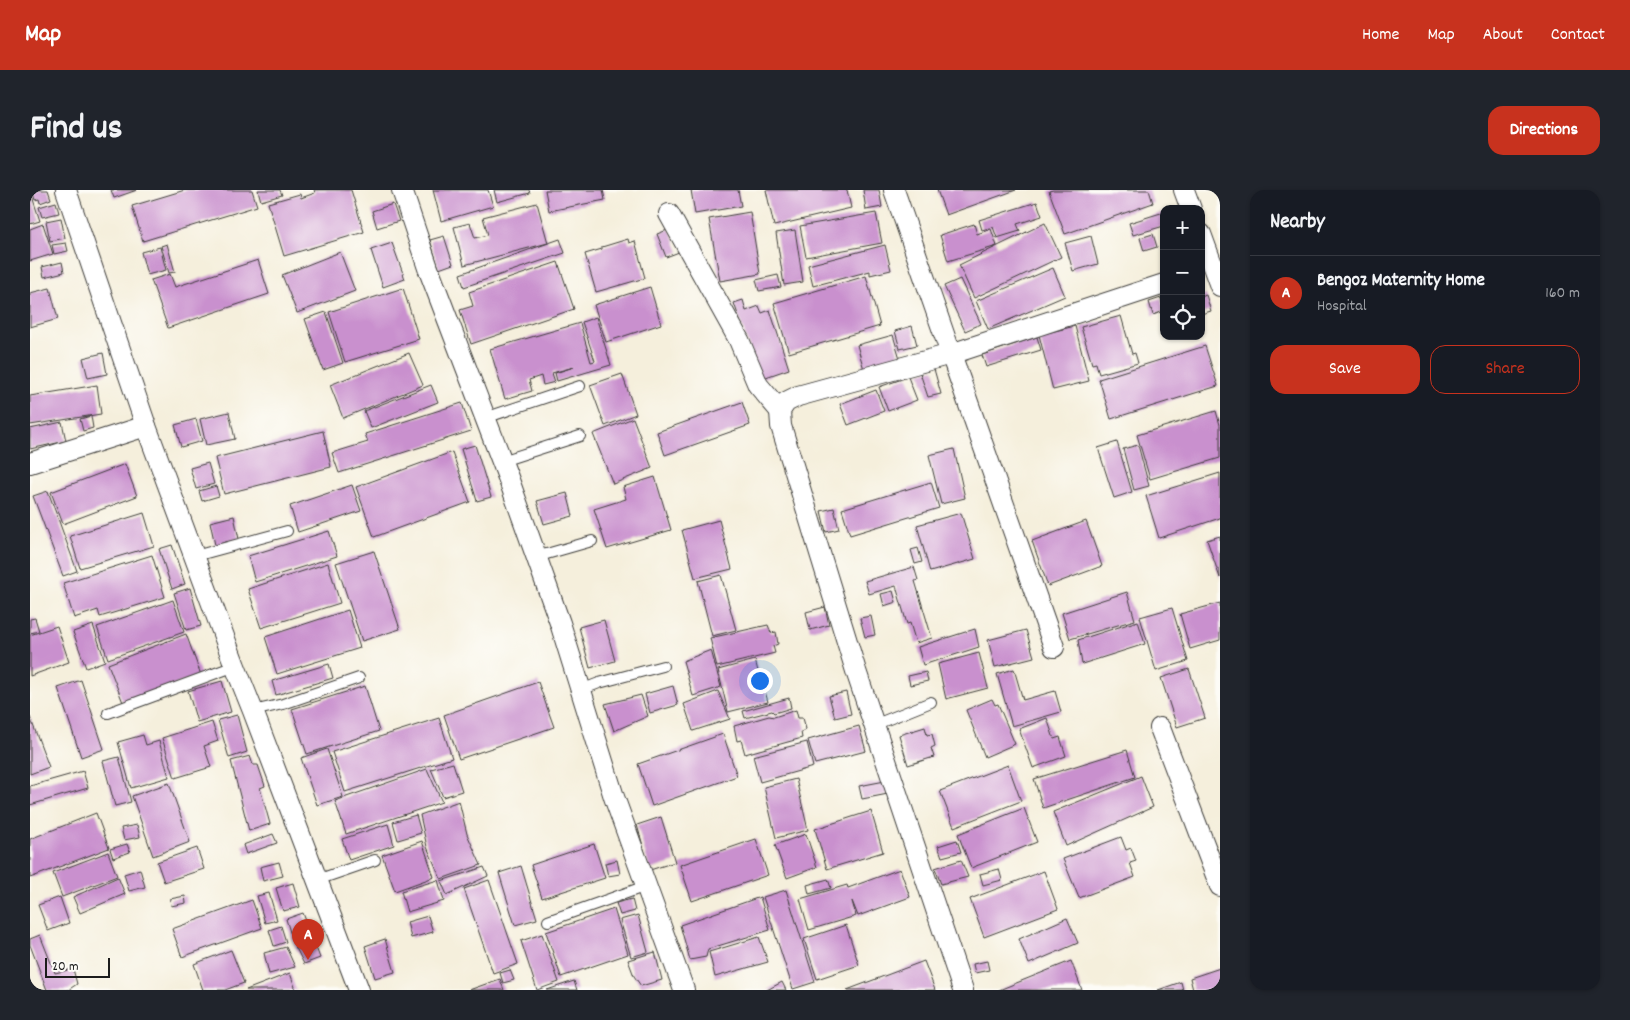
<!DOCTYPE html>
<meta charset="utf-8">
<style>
body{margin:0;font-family:Dekko,sans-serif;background:#20242c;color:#f1f3f6}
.controls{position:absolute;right:15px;top:15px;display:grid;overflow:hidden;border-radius:10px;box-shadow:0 1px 4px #0004}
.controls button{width:45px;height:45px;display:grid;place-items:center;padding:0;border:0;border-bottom:1px solid #363941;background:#171b24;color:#f1f3f6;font:25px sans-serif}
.scale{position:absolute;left:15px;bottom:12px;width:65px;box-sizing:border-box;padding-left:5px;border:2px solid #1c1c1c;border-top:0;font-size:14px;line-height:18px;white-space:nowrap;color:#1c1c1c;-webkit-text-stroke:4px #fdfcf7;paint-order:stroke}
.you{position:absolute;left:729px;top:490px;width:18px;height:18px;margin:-12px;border:4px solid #fff;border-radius:50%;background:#1a73e8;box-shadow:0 0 0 8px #1a73e833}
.badge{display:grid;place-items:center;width:32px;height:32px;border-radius:50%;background:#c8321e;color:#fff;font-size:16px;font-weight:700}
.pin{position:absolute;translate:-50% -41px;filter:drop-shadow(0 1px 2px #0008)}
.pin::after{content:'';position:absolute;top:26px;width:18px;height:15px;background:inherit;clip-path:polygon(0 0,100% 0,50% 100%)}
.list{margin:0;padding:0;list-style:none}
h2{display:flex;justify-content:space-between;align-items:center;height:65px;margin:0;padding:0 20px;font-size:21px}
h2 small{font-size:16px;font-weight:400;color:#9ea1a6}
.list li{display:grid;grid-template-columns:32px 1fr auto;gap:15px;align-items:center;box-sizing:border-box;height:75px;padding:0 20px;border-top:1px solid #363941}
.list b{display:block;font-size:19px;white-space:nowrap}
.list p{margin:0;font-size:16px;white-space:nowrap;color:#9ea1a6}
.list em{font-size:16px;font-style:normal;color:#9ea1a6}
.actions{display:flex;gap:10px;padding:15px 20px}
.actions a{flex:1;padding:11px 0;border:1px solid #c8321e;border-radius:15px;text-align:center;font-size:18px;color:#c8321e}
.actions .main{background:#c8321e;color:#fff}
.icon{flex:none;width:28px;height:28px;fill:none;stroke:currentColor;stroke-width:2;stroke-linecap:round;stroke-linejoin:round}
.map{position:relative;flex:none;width:1190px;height:800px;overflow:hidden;border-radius:15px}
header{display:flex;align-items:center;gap:30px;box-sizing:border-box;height:70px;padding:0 25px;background:#c8321e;color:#fff}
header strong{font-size:24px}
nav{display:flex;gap:28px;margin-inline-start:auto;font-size:18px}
.intro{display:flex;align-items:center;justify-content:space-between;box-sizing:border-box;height:120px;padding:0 30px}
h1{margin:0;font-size:35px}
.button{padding:12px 22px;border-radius:15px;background:#c8321e;color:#fff;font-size:18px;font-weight:700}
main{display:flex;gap:30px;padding:0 30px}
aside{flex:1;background:#171b24;border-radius:15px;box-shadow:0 1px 4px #0004}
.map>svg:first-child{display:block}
.building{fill:#c990ce}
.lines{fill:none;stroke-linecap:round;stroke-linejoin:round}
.service-casing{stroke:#3d3c39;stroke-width:12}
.minor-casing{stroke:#3d3c39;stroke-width:22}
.service{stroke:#fff;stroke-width:10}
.minor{stroke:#fff;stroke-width:20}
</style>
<header>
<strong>Map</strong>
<nav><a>Home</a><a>Map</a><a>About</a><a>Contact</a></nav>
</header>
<div class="intro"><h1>Find us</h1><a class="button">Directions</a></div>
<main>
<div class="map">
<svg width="1190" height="800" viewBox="0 0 1190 800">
<rect width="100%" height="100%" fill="#fdfcf7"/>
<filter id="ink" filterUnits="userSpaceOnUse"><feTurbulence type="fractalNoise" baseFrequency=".02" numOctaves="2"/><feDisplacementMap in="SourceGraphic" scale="10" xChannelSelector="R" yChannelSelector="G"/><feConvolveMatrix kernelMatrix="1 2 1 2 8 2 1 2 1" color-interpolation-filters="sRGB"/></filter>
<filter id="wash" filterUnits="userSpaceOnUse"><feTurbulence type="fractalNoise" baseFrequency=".0096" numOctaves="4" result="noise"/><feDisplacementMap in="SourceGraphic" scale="20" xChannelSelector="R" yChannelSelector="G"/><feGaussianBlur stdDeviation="1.12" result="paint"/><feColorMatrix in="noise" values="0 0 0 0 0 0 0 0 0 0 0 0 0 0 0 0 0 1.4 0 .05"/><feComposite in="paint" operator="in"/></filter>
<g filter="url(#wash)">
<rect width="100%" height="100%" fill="#f5efdc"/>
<g id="blocks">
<g class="building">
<polygon points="0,0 10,31 0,34"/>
<polygon points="2,0 18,0 21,9 10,13 9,9 5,10"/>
<polygon points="81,0 107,0 84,8"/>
<polygon points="155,0 222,0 227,16 113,51 102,16"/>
<polygon points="228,0 250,0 252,5 231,11"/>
<polygon points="284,0 321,0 334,42 254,66 238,13 270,4 271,8 285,3"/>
<polygon points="403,0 458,0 463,16 411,31"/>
<polygon points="464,0 499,0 500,3 467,12"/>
<polygon points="515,0 573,0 575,10 519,21"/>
<polygon points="661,0 708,0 711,16 665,24"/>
<polygon points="736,0 817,0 821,18 744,36"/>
<polygon points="833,0 849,0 852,17 836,20"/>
<polygon points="907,0 986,0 916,25"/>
<polygon points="1023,0 1119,0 1123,13 1035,44 1019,1"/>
<polygon points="26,12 29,23 12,27 9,17"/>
<polygon points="1007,12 1012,26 987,34 990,41 967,48 963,37 952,40 949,30"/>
<polygon points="507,13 518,53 434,75 424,37 440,33 445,48 458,45 453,27"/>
<polygon points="363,14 369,31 347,38 342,21"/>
<polygon points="720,22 730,84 690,91 679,29"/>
<polygon points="1134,22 1134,36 1103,45 1099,33"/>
<polygon points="846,23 852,53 776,67 770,36"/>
<polygon points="31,28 35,48 20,51 16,31"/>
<polygon points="1015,33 1031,67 944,108 929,75"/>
<polygon points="13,34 23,64 0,71 0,39"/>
<polygon points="944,34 947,44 961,39 967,56 918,71 910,45"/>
<polygon points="640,39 649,62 636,67 627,44"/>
<polygon points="765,40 773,92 754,95 746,43"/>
<polygon points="1123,44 1127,57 1114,61 1110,48"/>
<polygon points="414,46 423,74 409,79 400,50"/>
<polygon points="1061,46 1068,74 1043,81 1035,53"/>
<polygon points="530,49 535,63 434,97 430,84"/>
<polygon points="598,49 599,53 605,51 615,88 566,102 555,64 572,59 572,57"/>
<polygon points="36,53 38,61 24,64 22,55"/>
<polygon points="362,53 375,89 353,97 341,60"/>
<polygon points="137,54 145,82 139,83 131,56"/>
<polygon points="855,55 861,80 840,85 840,81 783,96 778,75"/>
<polygon points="130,57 136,80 117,85 111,62"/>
<polygon points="310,62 325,101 267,123 252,85"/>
<polygon points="228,70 239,104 138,138 121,90 140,84 145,97"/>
<polygon points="32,72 34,82 14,87 12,77"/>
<polygon points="528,72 544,119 441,154 430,120 443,116 439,102"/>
<polygon points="1023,78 1035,106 958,139 946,111"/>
<polygon points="748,85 751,97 729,101 726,90"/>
<polygon points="836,86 850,136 759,163 744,113"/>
<polygon points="930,89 951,134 935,141 914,96"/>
<polygon points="620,97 631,134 576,152 564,115"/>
<polygon points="20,98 28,129 0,137 0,103"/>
<polygon points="373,98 389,149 315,172 299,122"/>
<polygon points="1176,105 1181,121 1171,124 1171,107"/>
<polygon points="1131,108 1134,121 1123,125 1119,112"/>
<polygon points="713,110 716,121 729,116 732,123 740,120 759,179 730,189 704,113"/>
<polygon points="296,122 313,173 293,180 275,129"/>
<polygon points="1091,126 1102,164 1105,163 1108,173 1069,184 1066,173 1062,174 1051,137"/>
<polygon points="566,127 581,175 527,191 525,183 544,177 522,183 525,192 513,195 511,186 499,190 502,201 475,209 460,159 550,133 561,172 565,171 552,132"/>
<polygon points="882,136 887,155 870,159 865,141"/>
<polygon points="1045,136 1059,191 1023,200 1009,145"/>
<polygon points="863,145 871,172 835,183 827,155"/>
<polygon points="1007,147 1011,160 956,177 952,165"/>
<polygon points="1175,156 1188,196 1081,229 1069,189"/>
<polygon points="73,163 77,184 58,188 53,168"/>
<polygon points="379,163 393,195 313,228 300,195"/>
<polygon points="904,179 911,204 898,207 890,183"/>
<polygon points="592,184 606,224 575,236 560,195"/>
<polygon points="878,187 887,210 858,221 849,197"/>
<polygon points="67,195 71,224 0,235 0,206"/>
<polygon points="401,195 408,212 341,238 334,221"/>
<polygon points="846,200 854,221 818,235 810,214"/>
<polygon points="712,212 720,235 635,265 627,242"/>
<polygon points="432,213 441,241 309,283 302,263 338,252 335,244"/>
<polygon points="1186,221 1190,235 1190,268 1120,289 1107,245"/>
<polygon points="199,222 205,249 176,255 170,229"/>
<polygon points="61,226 63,238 53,241 50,229"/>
<polygon points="603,228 622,278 583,294 563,244"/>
<polygon points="166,229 172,251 151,257 145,235"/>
<polygon points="32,232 36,251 0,259 0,239"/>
<polygon points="293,241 301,277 194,304 185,268"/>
<polygon points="1087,252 1102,302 1084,308 1068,258"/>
<polygon points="445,255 461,307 447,311 431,259"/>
<polygon points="1108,255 1119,296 1104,300 1093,259"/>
<polygon points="924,259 935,308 911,314 899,265"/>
<polygon points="422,262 440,312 344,347 326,297"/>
<polygon points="178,273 184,294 166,299 160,278"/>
<polygon points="95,274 107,306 33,334 21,302"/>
<polygon points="1190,283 1190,328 1129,348 1116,306"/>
<polygon points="625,287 641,340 577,359 564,319 596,309 593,297"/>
<polygon points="901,292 909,318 820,345 812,319"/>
<polygon points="322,295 331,321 268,342 260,316"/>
<polygon points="186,296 189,306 172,311 169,301"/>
<polygon points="18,301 47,381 33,386 3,306"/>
<polygon points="537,303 543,326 514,334 507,311"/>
<polygon points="804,318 809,339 796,342 791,321"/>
<polygon points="114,323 124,356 50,378 40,346"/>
<polygon points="931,323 945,369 900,382 887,335"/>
<polygon points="204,326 209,349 185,355 180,332"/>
<polygon points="689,330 702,379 665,388 652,340"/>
<polygon points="1056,331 1072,376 1018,396 1002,351"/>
<polygon points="299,341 307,366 225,392 218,366"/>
<polygon points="1190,346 1190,388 1177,350"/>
<polygon points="142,355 155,394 142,399 129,359"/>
<polygon points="888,358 892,372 885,374 881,360"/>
<polygon points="344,361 370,439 332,451 306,373"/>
<polygon points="122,365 135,407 70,427 68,420 44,428 33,393"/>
<polygon points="298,373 310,413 231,438 218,399"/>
<polygon points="884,377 888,390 885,391 902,448 886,453 880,433 877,434 866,396 839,404 835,391"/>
<polygon points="691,385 706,440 682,446 668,391"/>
<polygon points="160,398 171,436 156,440 144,403"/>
<polygon points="863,401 866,412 854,416 851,404"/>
<polygon points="1097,402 1105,430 1040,449 1032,423"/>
<polygon points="143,410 154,442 78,469 67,437"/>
<polygon points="1190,413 1190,450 1160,459 1150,424"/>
<polygon points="795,417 799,435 780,440 776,422"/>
<polygon points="1142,418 1158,471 1126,481 1110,427"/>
<polygon points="318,420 330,458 247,484 235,447"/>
<polygon points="841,426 845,445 835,447 830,428"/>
<polygon points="5,428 9,441 0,443 0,429"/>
<polygon points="574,430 585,471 560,478 549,437"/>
<polygon points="1108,431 1115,454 1052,474 1048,450"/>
<polygon points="63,435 75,471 56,478 43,442"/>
<polygon points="738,435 741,443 746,442 748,454 743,456 745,463 687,477 680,448"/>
<polygon points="27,436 39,472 0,486 0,445"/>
<polygon points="945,439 949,457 893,475 888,457"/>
<polygon points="996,440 1004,467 965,477 958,450"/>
<polygon points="156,444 171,485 94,515 78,474"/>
<polygon points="681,460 691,497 663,506 653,471"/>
<polygon points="949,463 958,498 916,509 908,474"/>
<polygon points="725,470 729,485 734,485 737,496 734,497 738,512 698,522 688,480"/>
<polygon points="299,474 303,488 246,505 242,491"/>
<polygon points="984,479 993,510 1025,501 1031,522 982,536 967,484"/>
<polygon points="1159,479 1175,528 1147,537 1131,488"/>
<polygon points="896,482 898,491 880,495 878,486"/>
<polygon points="51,490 74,559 51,567 28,498"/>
<polygon points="192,491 201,522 167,532 158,501"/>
<polygon points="508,492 524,537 429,569 414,525"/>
<polygon points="335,496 349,541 277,564 262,519"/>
<polygon points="643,496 648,515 620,523 615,504"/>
<polygon points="688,501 700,529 663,541 654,514"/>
<polygon points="816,502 821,524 805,528 799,506"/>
<polygon points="611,505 618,526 584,541 575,514"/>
<polygon points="759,508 761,518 744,523 742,521 715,528 713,521"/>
<polygon points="962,509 965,515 968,514 985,554 955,567 936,520"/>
<polygon points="766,520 768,528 773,528 776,539 771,542 772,548 715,564 711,550 707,551 704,536 739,526 744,527"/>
<polygon points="207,525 217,562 199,568 188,530"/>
<polygon points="0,527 19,577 0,584"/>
<polygon points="409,528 422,568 315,602 302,562"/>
<polygon points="1017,528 1024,549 1030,547 1036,566 1003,578 989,539"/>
<polygon points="182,532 188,551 174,556 181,577 145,588 132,548"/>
<polygon points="829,536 836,561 785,574 778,550"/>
<polygon points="895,537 897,545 902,544 905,556 901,558 904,567 878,575 869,545"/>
<polygon points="693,544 707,586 622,616 608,574"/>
<polygon points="113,545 116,555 129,551 139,587 101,598 88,552"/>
<polygon points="777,552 783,577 730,592 723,566"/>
<polygon points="297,559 313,607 287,615 271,568"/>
<polygon points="1097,560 1105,587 1013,618 1004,589"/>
<polygon points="220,566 223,575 228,575 235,596 230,598 240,634 219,641 201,571"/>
<polygon points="89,567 101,612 85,616 73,571"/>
<polygon points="423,573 432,601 413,607 401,579"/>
<polygon points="978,575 991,611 924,637 910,601"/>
<polygon points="397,579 412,612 316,644 305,611"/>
<polygon points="53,581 58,598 0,615 0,596"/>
<polygon points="1111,586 1123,617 1036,656 1023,622"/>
<polygon points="766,589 778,640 746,648 734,597"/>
<polygon points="855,591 858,604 832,609 829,596"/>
<polygon points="139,593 160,652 123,666 102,606"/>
<polygon points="429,611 437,644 451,675 411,689 397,657 390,625"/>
<polygon points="994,618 1007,652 941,678 928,644"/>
<polygon points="841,621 853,662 797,679 785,639"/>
<polygon points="66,623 79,658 0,688 0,649"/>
<polygon points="386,625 391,643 368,650 363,632"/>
<polygon points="631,627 645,672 620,680 607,635"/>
<polygon points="358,634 364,655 319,670 312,649"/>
<polygon points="107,635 110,647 94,650 91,638"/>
<polygon points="243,644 247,653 216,664 213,655"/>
<polygon points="776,644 787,677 757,688 745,655"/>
<polygon points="1091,647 1096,660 1101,658 1106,671 1100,673 1105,687 1049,708 1033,669"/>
<polygon points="726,649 738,685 662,711 650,675"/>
<polygon points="927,650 931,662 912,667 908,656"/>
<polygon points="392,651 404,687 365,701 352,665"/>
<polygon points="97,654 100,662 83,668 80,659"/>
<polygon points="564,654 575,688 512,708 501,675"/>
<polygon points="167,658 174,679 134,692 127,672"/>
<polygon points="78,662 87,686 32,707 23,683"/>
<polygon points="587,670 590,684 578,686 575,673"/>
<polygon points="931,670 938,687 911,694 905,678"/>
<polygon points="249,672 253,686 233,691 230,677"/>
<polygon points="491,676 507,729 485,735 469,683"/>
<polygon points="454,677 458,686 417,705 411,691"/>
<polygon points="110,679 115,697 99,701 94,684"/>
<polygon points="870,679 880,707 828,726 822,711 826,726 779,740 770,709 817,695 818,698"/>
<polygon points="969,679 972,690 953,695 950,684"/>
<polygon points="1014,681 1028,719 954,747 940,709"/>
<polygon points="88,687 95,704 50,723 43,707"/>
<polygon points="798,689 801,698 779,704 777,695"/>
<polygon points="408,690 414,711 377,722 371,701"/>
<polygon points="459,690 488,774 463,783 434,699"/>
<polygon points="263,693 270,717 253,721 246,698"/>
<polygon points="756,700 785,792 763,799 733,707"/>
<polygon points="239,703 247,730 235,733 227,706"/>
<polygon points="155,706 156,713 141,716 140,709"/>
<polygon points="30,707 39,733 18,741 8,715"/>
<polygon points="730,707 740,740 678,759 676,767 660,770 650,735"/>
<polygon points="602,709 605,721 590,725 586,713"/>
<polygon points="222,710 232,738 152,767 142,739"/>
<polygon points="584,719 598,764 531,787 516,742"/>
<polygon points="273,723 290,768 274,774 263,752 256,729"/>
<polygon points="608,725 618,762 601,767 590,730"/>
<polygon points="398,726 403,742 381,748 377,732"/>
<polygon points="1037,728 1048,753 999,774 989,749"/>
<polygon points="816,735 829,775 787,789 774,749"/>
<polygon points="251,736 256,752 244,756 239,740"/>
<polygon points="512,744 529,792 507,800 491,751"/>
<polygon points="10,745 25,783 43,779 47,794 38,800 17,800 0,755 0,749"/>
<polygon points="729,747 738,772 685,787 679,762"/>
<polygon points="355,749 365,782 345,788 335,756"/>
<polygon points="256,757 265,777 239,784 234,763"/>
<polygon points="201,760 214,793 195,800 173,800 164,774"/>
<polygon points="625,762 632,790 611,796 604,786 598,770"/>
<polygon points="894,771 905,800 817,800"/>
<polygon points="957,771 959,780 945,783 943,774"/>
<polygon points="1041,771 1052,800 969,800"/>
<polygon points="1190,778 1190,800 1163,800 1160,788"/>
<polygon points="480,780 484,790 473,793 470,783"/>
<polygon points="260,783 266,800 216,800"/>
<polygon points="470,789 474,800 439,800"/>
<polygon points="544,791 547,800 517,800"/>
<polygon points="752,792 756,800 737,800"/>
<polygon points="1151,792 1153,800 1128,800"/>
</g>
</g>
</g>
<g filter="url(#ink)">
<use href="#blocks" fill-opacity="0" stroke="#3d3c39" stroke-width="1"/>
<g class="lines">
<defs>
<g id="service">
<polyline points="455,228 550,196"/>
<polyline points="472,271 550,246"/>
<polyline points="165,366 257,341"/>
<polyline points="506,367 562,351"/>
<polyline points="551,500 569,493 633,476"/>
<polyline points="223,521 253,514 329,488"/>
<polyline points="78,523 205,476"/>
<polyline points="844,535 901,512"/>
<polyline points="287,690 345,670"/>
<polyline points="518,731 616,696"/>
</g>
<g id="minor">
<polyline points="36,0 116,236 205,476 223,521 329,800"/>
<polyline points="372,0 398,78 479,290 530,433 584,607 654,800"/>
<polyline points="864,0 921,164 1134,94"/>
<polyline points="1154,0 1161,19"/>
<polyline points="639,24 709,150 728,195 750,221"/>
<polyline points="1171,44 1190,96"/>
<polyline points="0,273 116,236"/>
<polyline points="1130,538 1190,696"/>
<polyline points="933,800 826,481 751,236 750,221 756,212 768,206 921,164 1024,457"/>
</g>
</defs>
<use href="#service" class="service-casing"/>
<use href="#minor" class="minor-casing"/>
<use href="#service" class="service"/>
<use href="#minor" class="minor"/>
</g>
</g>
</svg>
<div class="controls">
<button>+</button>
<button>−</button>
<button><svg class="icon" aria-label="locate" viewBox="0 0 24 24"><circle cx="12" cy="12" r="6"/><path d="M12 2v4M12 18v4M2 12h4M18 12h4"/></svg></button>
</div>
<div class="scale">20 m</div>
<div class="you"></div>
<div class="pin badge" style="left:278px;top:770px">A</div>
</div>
<aside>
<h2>Nearby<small></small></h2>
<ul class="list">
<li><span class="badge">A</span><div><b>Bengoz Maternity Home</b><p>Hospital</p></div><em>160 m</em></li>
</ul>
<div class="actions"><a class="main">Save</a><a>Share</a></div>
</aside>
</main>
